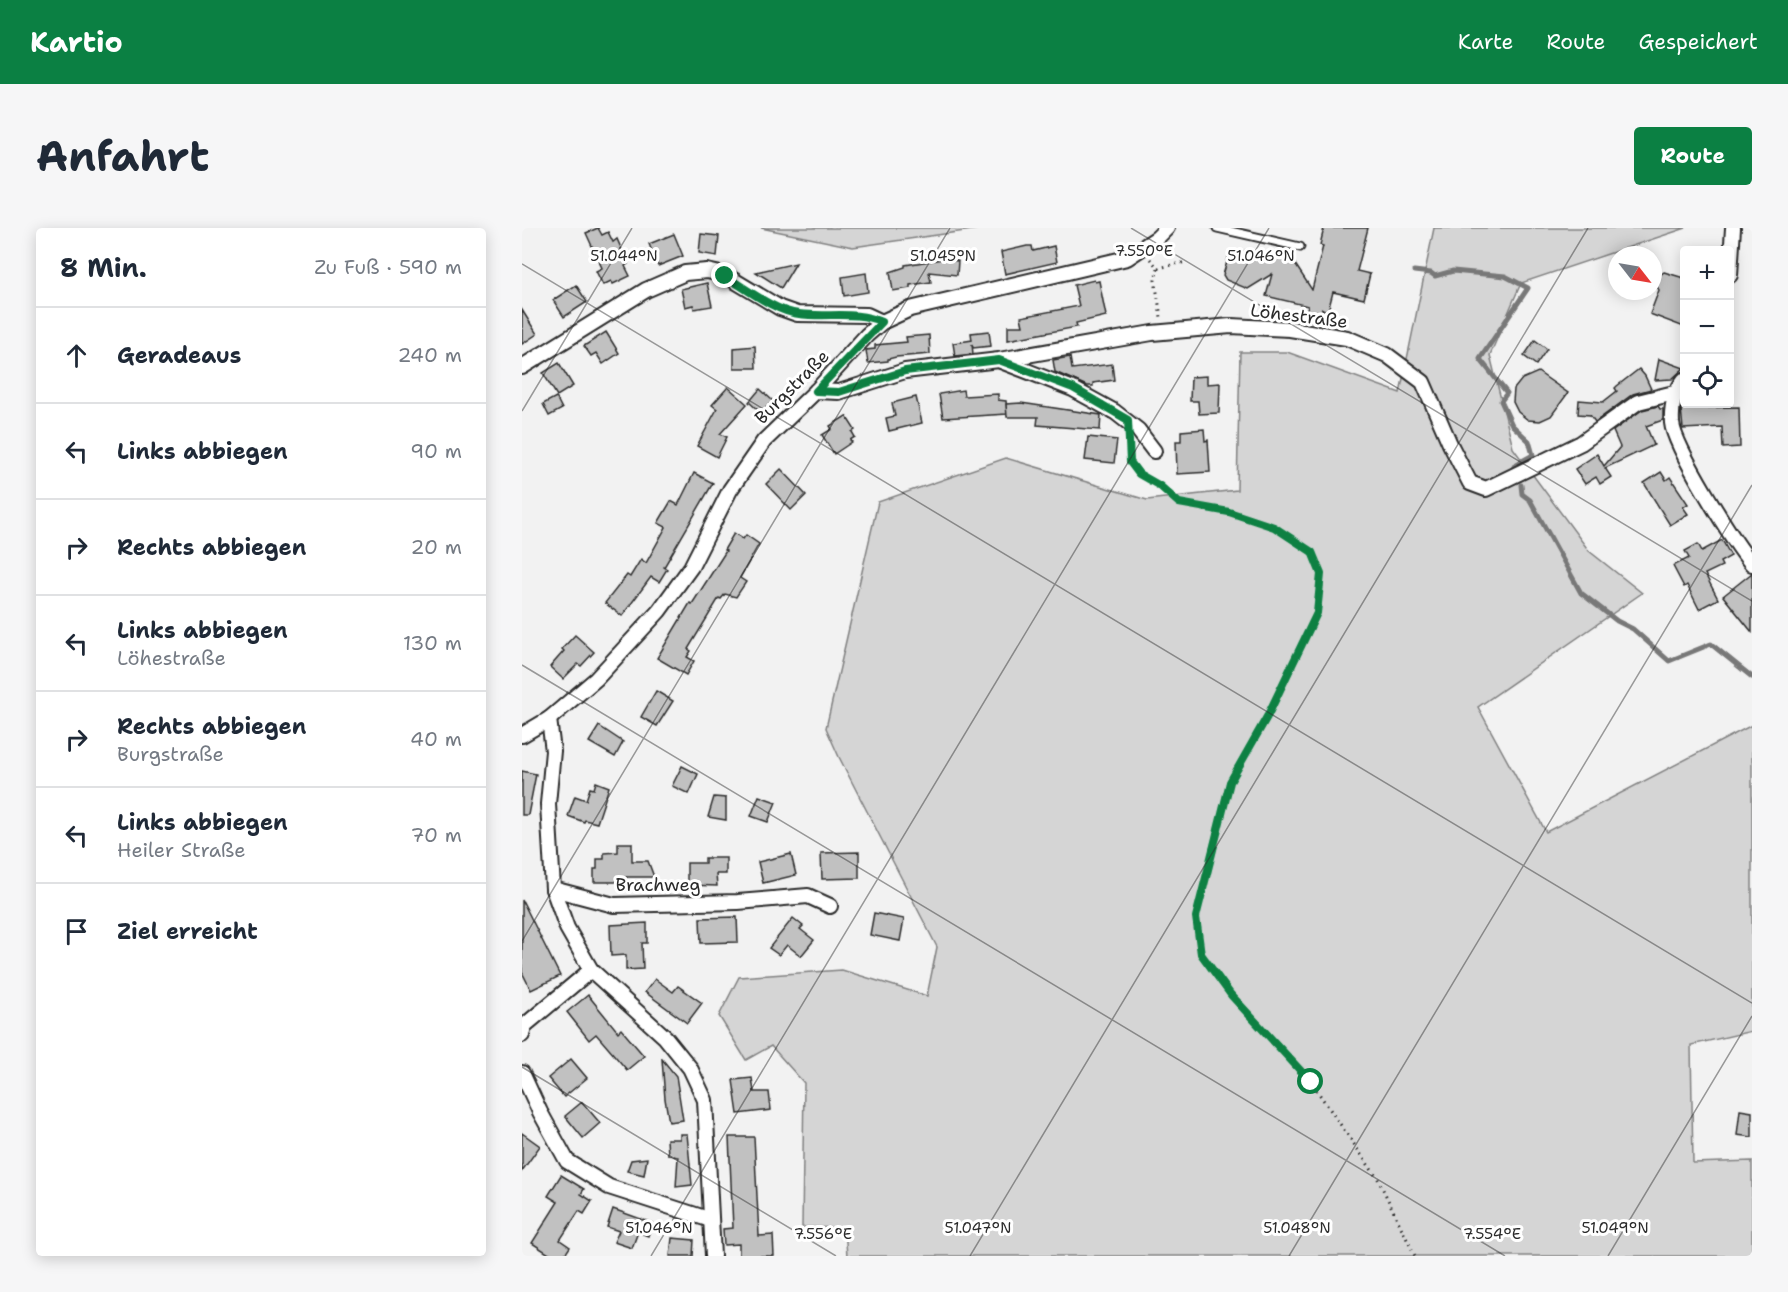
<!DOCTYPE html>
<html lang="de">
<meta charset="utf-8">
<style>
body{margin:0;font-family:"Shantell Sans",sans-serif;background:#f6f6f7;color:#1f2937}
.controls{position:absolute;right:18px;top:18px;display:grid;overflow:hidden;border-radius:6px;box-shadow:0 3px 15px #0003}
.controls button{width:54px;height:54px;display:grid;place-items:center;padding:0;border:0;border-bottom:2px solid #e0e1e3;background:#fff;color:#1f2937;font:30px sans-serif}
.compass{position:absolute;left:1086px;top:18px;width:54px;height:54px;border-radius:50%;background:#fff;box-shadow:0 3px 15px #0003;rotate:121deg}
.stop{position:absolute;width:18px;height:18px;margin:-14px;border:4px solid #0b8043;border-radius:50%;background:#fff}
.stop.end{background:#0b8043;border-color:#fff;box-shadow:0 2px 6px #0008}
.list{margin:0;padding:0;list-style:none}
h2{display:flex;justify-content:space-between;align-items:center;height:78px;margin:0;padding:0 24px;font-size:26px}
h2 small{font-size:20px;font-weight:400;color:#747a83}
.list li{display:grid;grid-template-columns:39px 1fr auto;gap:18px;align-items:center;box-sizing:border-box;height:96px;padding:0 24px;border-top:2px solid #e0e1e3}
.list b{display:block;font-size:22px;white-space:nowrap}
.list p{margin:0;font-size:20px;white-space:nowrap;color:#747a83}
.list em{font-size:20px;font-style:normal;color:#747a83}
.icon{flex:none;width:33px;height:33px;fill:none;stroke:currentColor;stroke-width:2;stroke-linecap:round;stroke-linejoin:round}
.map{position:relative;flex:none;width:1230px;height:1028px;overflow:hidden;border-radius:6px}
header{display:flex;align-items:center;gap:36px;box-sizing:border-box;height:84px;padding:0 30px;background:#0b8043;color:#fff}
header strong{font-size:28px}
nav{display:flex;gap:33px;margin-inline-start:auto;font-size:21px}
.intro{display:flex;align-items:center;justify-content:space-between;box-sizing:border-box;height:144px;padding:0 36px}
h1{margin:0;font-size:42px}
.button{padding:15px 27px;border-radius:6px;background:#0b8043;color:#fff;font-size:21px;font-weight:700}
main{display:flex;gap:36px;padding:0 36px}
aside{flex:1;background:#fff;border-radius:6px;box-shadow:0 3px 15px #0003}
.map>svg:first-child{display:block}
.green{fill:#d5d5d5;stroke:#808080;stroke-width:1.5}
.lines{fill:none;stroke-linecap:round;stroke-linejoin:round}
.stream{stroke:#787878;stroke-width:5}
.building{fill:#c1c1c1;stroke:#2b2b2b;stroke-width:1.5}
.lane-casing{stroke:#2b2b2b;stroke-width:11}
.street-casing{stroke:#2b2b2b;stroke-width:18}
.path{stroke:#2b2b2b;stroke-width:3;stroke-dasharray:1.5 4.5;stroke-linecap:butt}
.lane{stroke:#fff;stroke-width:7}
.street{stroke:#fff;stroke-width:14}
.route{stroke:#0b8043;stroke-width:8}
.ticks{fill:none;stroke:#2b2b2b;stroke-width:1.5;stroke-opacity:0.45}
.labels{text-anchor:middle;stroke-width:6;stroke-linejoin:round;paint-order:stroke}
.street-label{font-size:18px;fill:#2b2b2b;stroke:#fff}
.ticks-label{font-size:15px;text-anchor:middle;fill:#2b2b2b;stroke:#fff;stroke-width:6;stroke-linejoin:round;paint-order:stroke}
</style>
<header>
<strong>Kartio</strong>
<nav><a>Karte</a><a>Route</a><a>Gespeichert</a></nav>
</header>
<div class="intro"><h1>Anfahrt</h1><a class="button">Route</a></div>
<main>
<aside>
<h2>8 Min.<small>Zu Fuß · 590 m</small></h2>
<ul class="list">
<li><svg class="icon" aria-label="ahead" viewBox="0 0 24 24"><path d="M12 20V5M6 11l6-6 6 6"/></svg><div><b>Geradeaus</b></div><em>240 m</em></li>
<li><svg class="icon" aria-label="left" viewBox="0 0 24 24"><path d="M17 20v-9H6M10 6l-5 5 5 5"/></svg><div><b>Links abbiegen</b></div><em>90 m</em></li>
<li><svg class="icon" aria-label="right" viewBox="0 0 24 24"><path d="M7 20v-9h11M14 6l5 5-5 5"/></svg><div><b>Rechts abbiegen</b></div><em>20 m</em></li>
<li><svg class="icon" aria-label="left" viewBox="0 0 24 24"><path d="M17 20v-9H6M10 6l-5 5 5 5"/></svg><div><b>Links abbiegen</b><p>Löhestraße</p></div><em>130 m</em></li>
<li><svg class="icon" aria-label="right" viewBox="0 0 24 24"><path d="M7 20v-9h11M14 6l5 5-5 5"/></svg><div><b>Rechts abbiegen</b><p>Burgstraße</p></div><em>40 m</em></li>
<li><svg class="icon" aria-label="left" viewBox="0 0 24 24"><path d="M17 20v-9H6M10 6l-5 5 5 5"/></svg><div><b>Links abbiegen</b><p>Heiler Straße</p></div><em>70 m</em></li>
<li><svg class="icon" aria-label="arrive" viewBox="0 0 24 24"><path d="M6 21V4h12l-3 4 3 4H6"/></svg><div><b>Ziel erreicht</b></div></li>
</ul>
</aside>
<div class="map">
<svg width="1230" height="1028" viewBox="0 0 1230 1028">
<rect width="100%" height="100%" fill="#f2f2f2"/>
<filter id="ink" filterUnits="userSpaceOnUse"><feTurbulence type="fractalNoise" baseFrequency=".0167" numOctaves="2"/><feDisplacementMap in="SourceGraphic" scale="12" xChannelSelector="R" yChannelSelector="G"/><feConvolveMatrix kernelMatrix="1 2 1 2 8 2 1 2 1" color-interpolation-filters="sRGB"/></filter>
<g filter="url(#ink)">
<g class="green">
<polygon points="239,0 464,0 331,19"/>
<polygon points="912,0 1164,0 999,55 968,127 991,220 1067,323 1120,365 956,479 1024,604 1230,497 1230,803 1169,817 1171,935 1230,933 1230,1028 325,1028 323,1000 280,999 282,855 249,818 224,832 197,788 217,749 320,742 405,768 415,719 317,529 304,500 356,274 484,230 625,272 715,262 718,124 765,124 878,165"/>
</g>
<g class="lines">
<g class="stream">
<polyline points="892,43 909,45 913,48 931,43 983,48 1006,60 958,131 985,165 979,173 990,197 1007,213 1011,227 993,237 990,242"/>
<polyline points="999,257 1000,266 1008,272 1059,365 1095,393 1111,401 1147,433 1189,416 1230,449"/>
</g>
</g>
<g class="building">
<polygon points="76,0 80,7 86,4 91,14 95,11 106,36 103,38 108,48 91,56 89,53 81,57 74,43 80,40 64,5"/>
<polygon points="802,0 846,0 835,43 848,46 842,71 811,64 806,83 800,81 797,95 783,91 786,78 744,68 750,46 726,61 704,52 701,47 708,24 717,26 724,22 758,30 759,28 769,30 790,62 801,18 798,17"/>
<polygon points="152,6 161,28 136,38 127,16"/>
<polygon points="179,6 197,8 195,28 177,25"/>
<polygon points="505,18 510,18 511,23 532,18 535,34 483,46 479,24"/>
<polygon points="420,31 436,33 435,47 407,44 409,54 388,57 388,60 371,63 368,44 383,39 383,37"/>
<polygon points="274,35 259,60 234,44"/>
<polygon points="1142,44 1162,50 1162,99 1128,86 1137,62 1133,55 1134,50"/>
<polygon points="344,45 346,64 322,68 320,49"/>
<polygon points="572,52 573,54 577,53 584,88 554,95 555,99 486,112 486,98 501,98 499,89 557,78 552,57"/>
<polygon points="185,55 190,78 172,81 171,77 163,79 159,61"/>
<polygon points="54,57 65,74 42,89 31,72"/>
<polygon points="0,82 15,106 0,116"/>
<polygon points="467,103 469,118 451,120 450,116 451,126 433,128 431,115 450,112 449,105"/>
<polygon points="84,104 97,125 81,136 74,125 69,128 62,118"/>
<polygon points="407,107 408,126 374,129 366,131 366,133 346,135 344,122 353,121 353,117 385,114 384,109"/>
<polygon points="1013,112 1025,121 1014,137 1002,128"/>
<polygon points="233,118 234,140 212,140 212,120"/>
<polygon points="548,129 550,141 590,136 592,152 571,155 571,158 565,158 533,144 531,132"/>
<polygon points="1137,131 1162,140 1150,151 1133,152"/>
<polygon points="37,135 51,158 35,168 21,145"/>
<polygon points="1117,141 1123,148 1129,161 1111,166 1073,194 1068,187 1056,186 1057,172 1081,174 1095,163 1093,160 1095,158"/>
<polygon points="1016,144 1046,165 1029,188 1018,193 1006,192 996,184 991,174 992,161 1000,151"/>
<polygon points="685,148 685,156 698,155 697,185 677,186 676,173 668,173 669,149"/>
<polygon points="206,159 225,176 198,206 205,209 195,229 175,218 195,181 190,177"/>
<polygon points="238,161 251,173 239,185 227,174"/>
<polygon points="441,162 442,168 476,166 476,172 484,173 485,186 421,190 417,166"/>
<polygon points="34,169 40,181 27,188 21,176"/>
<polygon points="394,169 400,195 367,203 364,190 373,188 370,175"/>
<polygon points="499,175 579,187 578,202 515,197 516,189 485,189 484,176"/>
<polygon points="1136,178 1138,181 1141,181 1141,192 1124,198 1132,217 1083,240 1089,249 1078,256 1074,249 1063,256 1053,241 1075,226 1082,238 1098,219 1091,203 1120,182"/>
<polygon points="1217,179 1218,219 1201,220 1200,199 1161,201 1159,180"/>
<polygon points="324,188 333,202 330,204 333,209 328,212 330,214 312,226 300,207 310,201 308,198"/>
<polygon points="682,201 683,213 686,212 688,244 655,246 654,213 659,213 659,203"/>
<polygon points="566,209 595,212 592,235 563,232"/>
<polygon points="259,241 284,267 269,282 244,256"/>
<polygon points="1139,244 1144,252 1148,249 1166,276 1161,279 1166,286 1148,297 1122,255"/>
<polygon points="172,245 191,255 142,339 145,341 137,354 129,349 100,388 83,375 105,347 108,349 119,331 124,335 144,299 136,295 149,273 156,277"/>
<polygon points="212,305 221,311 224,307 237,316 218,350 224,354 214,369 203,366 199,371 197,370 166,421 169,423 165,429 172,433 164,447 135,430 168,375 170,376 204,323 202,322"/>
<polygon points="1200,312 1209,328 1198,334 1200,338 1183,346 1196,371 1177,381 1165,357 1162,359 1151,338 1167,330 1163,323 1176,316 1180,323"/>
<polygon points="1230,345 1230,404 1201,368"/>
<polygon points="53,407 72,424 59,438 56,436 41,451 28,439 42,423 40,421"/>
<polygon points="134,463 151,473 135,498 119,489"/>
<polygon points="77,498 101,514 93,529 67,514"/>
<polygon points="160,538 176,546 167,566 150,558"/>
<polygon points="0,543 14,546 6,587 0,587"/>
<polygon points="74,554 87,559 75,595 63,592 62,594 46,588 53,568 64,572 68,560 72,561"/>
<polygon points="237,568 254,574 246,594 229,588"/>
<polygon points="192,569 204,570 204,592 186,589"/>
<polygon points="96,615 110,615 110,633 126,633 132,649 104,649 104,654 72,654 72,641 75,641 75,631 82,631 82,625 96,624"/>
<polygon points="337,624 337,650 300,651 299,625"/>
<polygon points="269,626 274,647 241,655 236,634"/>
<polygon points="183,630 204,630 204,646 194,646 195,658 165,657 165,635 183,635"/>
<polygon points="0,672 38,748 9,762 0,744"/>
<polygon points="352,685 382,691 378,713 348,707"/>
<polygon points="215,689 216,714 179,715 178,690"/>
<polygon points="271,690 281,698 278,701 292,712 279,728 265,717 257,727 247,720"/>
<polygon points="125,695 125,715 120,715 121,741 104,742 104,727 89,728 88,697"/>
<polygon points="133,751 151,764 156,758 180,775 165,795 123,764"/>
<polygon points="66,767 96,804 99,801 122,828 105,842 74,806 67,812 45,784"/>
<polygon points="49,831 65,850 42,869 26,850"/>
<polygon points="140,831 154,848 161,892 147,894 143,871"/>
<polygon points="230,850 232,864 247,864 249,882 216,886 211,852"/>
<polygon points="60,874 78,895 61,910 43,888"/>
<polygon points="1218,882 1230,884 1230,909 1215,907"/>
<polygon points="0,905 18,918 0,943"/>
<polygon points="158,906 165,906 170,957 154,959 156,929 146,927 145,911 158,911"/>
<polygon points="207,909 232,909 237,1008 251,1007 252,1028 217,1028 217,1016 202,1017 201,1001 211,1000"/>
<polygon points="125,930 122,947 105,943 109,932"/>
<polygon points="39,947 62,961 59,966 70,973 62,986 57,983 38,1012 48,1019 42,1028 30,1028 10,1015 36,974 26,968"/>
<polygon points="91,981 130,995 126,1008 116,1004 110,1020 92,1014 97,1003 85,999"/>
<polygon points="150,1010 172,1012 171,1028 148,1028"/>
</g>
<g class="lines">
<defs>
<polyline id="lane" points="695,0 778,19"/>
<g id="street">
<polyline points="1208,47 1211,0"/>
<polyline points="479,133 551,161 593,184 616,202 632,223"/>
<polyline points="0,139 124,62 163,45 185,43 203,47 258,80 275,86 345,87 360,94"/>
<path d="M1162,152C1152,165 1149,178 1150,195C1152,219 1213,316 1230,336"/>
<polyline points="294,163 317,164 383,143 477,132 630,105 709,98 768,101 825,110 865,127 901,154 928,216 948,255 964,261 1059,215 1116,174 1152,165"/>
<polyline points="27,491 31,523 26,576 31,661 45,700 69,742 143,809 168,840 183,872 191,1028"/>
<polyline points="0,507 27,491 74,451 137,383 169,339 208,262 242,213 294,163 345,107 360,94 388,81 605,30 635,10 645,0"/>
<polyline points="31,661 92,677 216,674 286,668 308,678"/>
<polyline points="0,807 2,798 69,742"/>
<polyline points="0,845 18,884 45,933 87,959 189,992"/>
</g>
</defs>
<use href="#lane" class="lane-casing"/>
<use href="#street" class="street-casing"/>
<g class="path">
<polyline points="628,31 636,40 633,52 639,89"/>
<polyline points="636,40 665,34"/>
<polyline points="607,216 608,234 617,246 638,259 657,275 707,284 752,299 790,324 799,346 794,385 746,487 708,554 674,689 679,726 709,767 789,854 856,951 893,1028"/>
</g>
<use href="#lane" class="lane"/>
<use href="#street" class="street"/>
</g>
</g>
<g class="lines" filter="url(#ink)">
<path class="route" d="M203,48C223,60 254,84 277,86C305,90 334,82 360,94L294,163L317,164L383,143L477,132L551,160L606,192L608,234L617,246L638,258L657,275L707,284L752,299L790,324L799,346L795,385L746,487L708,554L674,689L679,726L709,767L789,854"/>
</g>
<path class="ticks" d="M609,0L1230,373M0,36L1230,775M0,183L110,0M0,437L983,1028M0,713L428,0M0,839L314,1028M129,1028L747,0M448,1028L1066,0M767,1028L1230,257M1086,1028L1230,788"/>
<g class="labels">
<g class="street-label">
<text transform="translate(777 88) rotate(7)" y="6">Löhestraße</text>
<text transform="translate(270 159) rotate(-45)" y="6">Burgstraße</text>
<text x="136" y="663">Brachweg</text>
</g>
</g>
<g class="ticks-label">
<text x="622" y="28">7.550°E</text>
<text x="102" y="33">51.044°N</text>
<text x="421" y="33">51.045°N</text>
<text x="739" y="33">51.046°N</text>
<text x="137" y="1005">51.046°N</text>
<text x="456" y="1005">51.047°N</text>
<text x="775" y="1005">51.048°N</text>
<text x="1093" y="1005">51.049°N</text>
<text x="301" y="1011">7.556°E</text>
<text x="970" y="1011">7.554°E</text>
</g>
</svg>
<div class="controls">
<button>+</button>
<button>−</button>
<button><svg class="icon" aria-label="locate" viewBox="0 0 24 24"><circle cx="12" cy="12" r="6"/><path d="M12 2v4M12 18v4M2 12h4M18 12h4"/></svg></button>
</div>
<svg class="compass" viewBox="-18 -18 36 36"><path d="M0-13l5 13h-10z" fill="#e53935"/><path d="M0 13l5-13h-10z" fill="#747a83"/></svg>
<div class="stop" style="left:789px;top:854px"></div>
<div class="stop end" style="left:203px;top:48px"></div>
</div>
</main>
